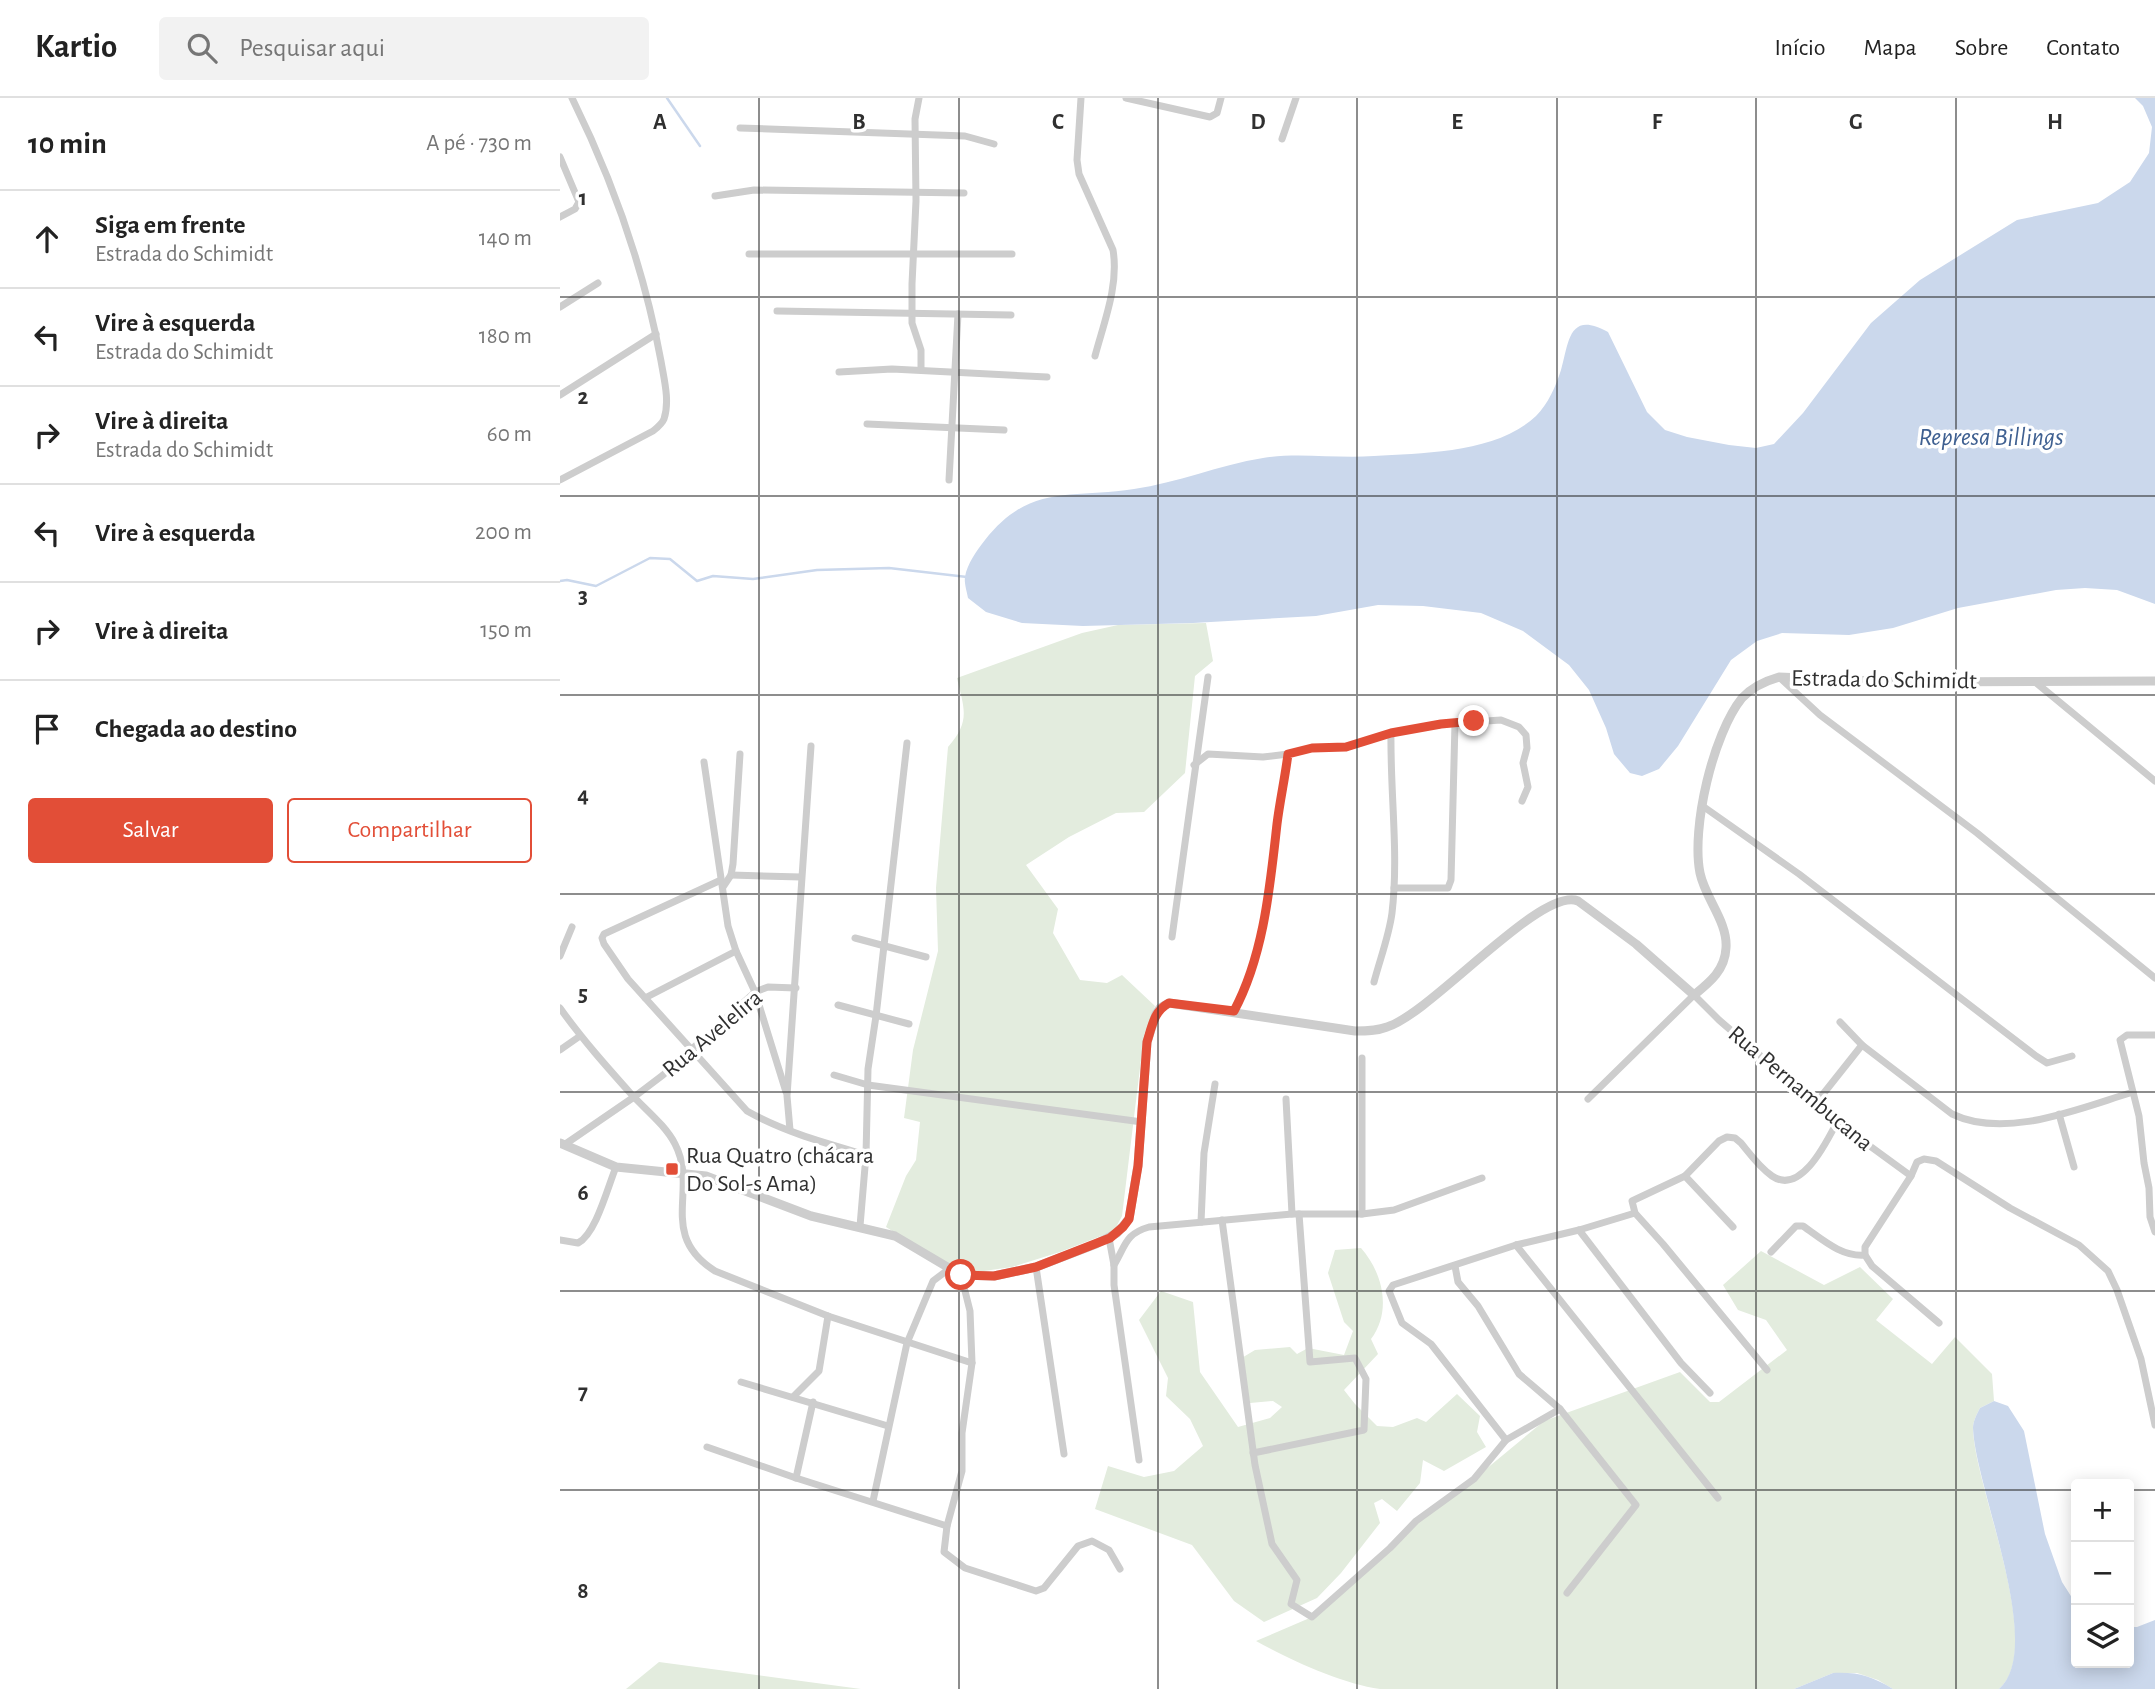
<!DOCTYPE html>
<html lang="pt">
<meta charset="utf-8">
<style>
body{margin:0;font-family:"Alegreya Sans",sans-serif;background:#f2f2f2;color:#222}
.controls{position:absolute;right:21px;bottom:21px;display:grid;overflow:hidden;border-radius:7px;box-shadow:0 4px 18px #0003}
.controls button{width:63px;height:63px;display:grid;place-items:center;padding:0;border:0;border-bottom:2px solid #e0e0e0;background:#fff;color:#222;font:35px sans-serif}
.stop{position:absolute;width:21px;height:21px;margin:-16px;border:5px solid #e24e37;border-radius:50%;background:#fff}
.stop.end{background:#e24e37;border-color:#fff;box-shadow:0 2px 7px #0008}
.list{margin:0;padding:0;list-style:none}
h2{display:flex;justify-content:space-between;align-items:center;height:91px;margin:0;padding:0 28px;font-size:30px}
h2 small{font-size:23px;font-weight:400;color:#767676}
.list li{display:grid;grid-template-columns:46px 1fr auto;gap:21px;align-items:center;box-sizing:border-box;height:98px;padding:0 28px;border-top:2px solid #e0e0e0}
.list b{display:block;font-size:26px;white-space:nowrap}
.list p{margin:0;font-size:23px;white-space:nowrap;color:#767676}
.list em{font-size:23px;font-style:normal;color:#767676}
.actions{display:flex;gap:14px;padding:21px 28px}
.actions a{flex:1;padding:16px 0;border:2px solid #e24e37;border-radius:7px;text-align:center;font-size:24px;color:#e24e37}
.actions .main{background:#e24e37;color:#fff}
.icon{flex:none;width:38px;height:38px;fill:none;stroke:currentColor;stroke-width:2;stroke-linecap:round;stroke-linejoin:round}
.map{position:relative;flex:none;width:1595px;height:1591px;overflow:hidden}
header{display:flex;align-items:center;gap:42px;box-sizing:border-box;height:98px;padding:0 35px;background:#fff;border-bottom:2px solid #e0e0e0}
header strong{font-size:33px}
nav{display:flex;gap:38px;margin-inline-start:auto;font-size:24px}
.search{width:490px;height:63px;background:#f2f2f2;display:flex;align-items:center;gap:18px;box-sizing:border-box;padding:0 24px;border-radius:7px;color:#767676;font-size:26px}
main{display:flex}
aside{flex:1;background:#fff}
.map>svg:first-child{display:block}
.green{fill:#e3ecde}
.water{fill:#cbd8ec}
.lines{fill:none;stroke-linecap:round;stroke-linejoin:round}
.stream{stroke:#cbd8ec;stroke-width:2.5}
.minor{stroke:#cdcdcd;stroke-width:7}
.tertiary{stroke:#cdcdcd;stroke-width:9}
.route{stroke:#e24e37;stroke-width:9}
.grid{fill:none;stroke:#303030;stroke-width:2;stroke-opacity:0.55}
.poi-dot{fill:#e24e37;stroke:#fff;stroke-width:2.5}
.labels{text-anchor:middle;stroke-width:7;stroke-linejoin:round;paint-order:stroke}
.street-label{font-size:24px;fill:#303030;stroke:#fff}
.poi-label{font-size:24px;fill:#303030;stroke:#fff;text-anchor:start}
.water-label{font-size:26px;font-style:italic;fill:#3f6091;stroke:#fff}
.grid-label{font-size:23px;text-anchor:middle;font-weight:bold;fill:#303030;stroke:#fff;stroke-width:7;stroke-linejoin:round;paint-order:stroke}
</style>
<header>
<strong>Kartio</strong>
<div class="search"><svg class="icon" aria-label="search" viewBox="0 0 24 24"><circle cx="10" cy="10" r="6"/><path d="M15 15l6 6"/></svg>Pesquisar aqui</div>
<nav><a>Início</a><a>Mapa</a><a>Sobre</a><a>Contato</a></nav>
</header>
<main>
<aside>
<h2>10 min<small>A pé · 730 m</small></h2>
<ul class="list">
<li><svg class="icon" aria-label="ahead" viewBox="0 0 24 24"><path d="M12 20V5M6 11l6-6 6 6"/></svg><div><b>Siga em frente</b><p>Estrada do Schimidt</p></div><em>140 m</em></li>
<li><svg class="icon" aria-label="left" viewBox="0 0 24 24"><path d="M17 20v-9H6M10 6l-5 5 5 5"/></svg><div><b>Vire à esquerda</b><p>Estrada do Schimidt</p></div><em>180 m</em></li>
<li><svg class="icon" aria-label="right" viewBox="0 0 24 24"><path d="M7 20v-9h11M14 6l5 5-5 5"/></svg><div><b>Vire à direita</b><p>Estrada do Schimidt</p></div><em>60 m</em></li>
<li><svg class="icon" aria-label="left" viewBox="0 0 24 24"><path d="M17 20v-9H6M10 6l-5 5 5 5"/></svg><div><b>Vire à esquerda</b></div><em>200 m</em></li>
<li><svg class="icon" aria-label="right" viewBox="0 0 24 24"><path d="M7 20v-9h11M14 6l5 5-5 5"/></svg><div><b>Vire à direita</b></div><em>150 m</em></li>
<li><svg class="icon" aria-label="arrive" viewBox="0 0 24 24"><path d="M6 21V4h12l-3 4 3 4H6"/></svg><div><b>Chegada ao destino</b></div></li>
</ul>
<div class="actions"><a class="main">Salvar</a><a>Compartilhar</a></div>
</aside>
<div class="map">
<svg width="1595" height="1591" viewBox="0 0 1595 1591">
<rect width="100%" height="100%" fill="#fff"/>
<g class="green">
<path d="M646,525L653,563L635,578L625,675L584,714L556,715L509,739L466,767L498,811L493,835L520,882L547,885L562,877L595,908L584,937L562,1118L554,1133L500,1154L452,1169L410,1175L390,1170L326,1129L346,1078L356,1062L360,1024L344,1020L353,952L378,853L376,790L388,649C411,623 404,611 397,580L522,535L558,527Z"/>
<path d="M801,1150C823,1175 832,1213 811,1241L818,1256L784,1292L795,1306L817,1328L833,1329L857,1320L866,1324L897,1296L920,1318L917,1334L926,1349L884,1373L863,1362L860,1385L837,1413L822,1401L814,1405L820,1425L781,1475L757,1500L704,1524L674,1503L632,1447L535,1411L548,1368L584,1379L614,1373L643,1348L630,1321L606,1298L608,1280L579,1222L601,1193L633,1204L640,1274L678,1329L710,1320L722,1309L713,1303L690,1305L680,1261L695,1252L730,1249L737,1256L748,1250L784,1257L793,1233L784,1224L768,1175L775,1152Z"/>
<path d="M1201,1153L1264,1187L1300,1169L1333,1201L1316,1222L1372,1266L1395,1239L1432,1276L1434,1303L1420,1310C1417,1316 1413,1323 1413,1330C1414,1389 1487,1550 1439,1591H1333L1318,1582L1297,1575H1273L1234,1591H820C782,1586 730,1562 696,1543L759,1516L856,1423L914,1381L984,1323L1120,1274L1150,1304H1159L1227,1252L1206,1222L1178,1212L1163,1187Z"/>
<polygon points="99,1564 301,1591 66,1591"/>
</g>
<g class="water">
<path d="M1575,0H1595V506L1557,492L1525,490L1496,492L1398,510L1333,530L1289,537L1222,535L1197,543L1171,562L1118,648L1099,671L1082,678L1070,675L1054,656L1046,630L1029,592L1009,567L963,533L921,515L863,508L818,507L756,518L633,525L523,528L462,525L426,514L408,500C407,494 404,485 405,479C407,466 417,452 425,442C470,385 510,401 574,391C617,385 659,367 703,360C739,354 777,361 814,358C864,355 937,355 976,318C988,306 996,288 1001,272C1009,245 1008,212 1048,234L1087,314L1105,332L1127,339L1169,347L1196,350L1214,346L1243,315L1311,225L1360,182L1457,122L1538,105L1570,84L1589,55L1592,29L1583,8Z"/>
<path d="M1434,1303L1448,1308L1464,1333L1485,1436L1502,1484L1516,1506V1565H1569V1529H1577L1595,1522V1591H1439C1486,1550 1415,1389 1413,1330C1413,1323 1417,1316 1420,1310Z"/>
<path d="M1273,1575C1299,1574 1311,1578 1333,1591H1234Z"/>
</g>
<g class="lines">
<g class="stream">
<polyline points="107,0 140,48"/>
<polyline points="0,483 7,482 36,488 90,460 110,461 137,483 153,478 193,481 257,472 329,470 407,479"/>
</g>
<g class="minor">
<polyline points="359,0 355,21 356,103 352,186 352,225 361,252 361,272"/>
<path d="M521,0L517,62L519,76L553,152C559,187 544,224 535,258"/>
<polyline points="566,0 650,19 657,15 661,0"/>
<polyline points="180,30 405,38 434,46"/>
<polyline points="722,41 736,0"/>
<polyline points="0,59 19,104 15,111 0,119"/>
<polyline points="155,98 194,92 404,95"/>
<polyline points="189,156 452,156"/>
<polyline points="0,209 38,185"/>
<polyline points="217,213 451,217"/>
<polyline points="279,274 332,271 487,279"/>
<polyline points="0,297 96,236"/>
<polyline points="307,326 444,332"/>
<path d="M0,382L93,333C98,329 102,326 104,321C110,303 104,281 101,263C84,171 53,83 12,0"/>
<polyline points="389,382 398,216"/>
<polyline points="1219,579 1260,617 1417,735 1595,880"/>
<polyline points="1474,583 1595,683"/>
<polyline points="144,664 168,828 176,853 195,894 226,994"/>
<polyline points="634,667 648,656 703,659 728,656 752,650 786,649 831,635 882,626 941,622 959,629 966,637 967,650 963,665 968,689 962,703"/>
<polyline points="1144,709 1239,776 1476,958 1487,965 1512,958"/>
<polyline points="171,777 241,779"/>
<path d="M161,782L44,836L42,840L44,846L68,881L187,1013C224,1034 265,1045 306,1057"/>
<polyline points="163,789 171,777 173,766 180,656"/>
<polyline points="834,790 888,790 891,782 895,625"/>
<polyline points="612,839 648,579"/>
<polyline points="295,840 366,859"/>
<polyline points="0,858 12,829"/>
<path d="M814,884C820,861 829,838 832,815C839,756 830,694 831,635"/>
<polyline points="85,900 176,853"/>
<polyline points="278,907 349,926"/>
<path d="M0,910C22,941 47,969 72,997C86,1012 106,1028 115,1046C139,1092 97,1136 155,1173L268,1218L412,1265"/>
<path d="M674,913C704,857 710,788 717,726C720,702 725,680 728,656"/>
<path d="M1280,924L1302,947L1392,1016C1446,1042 1520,1010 1573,994L1560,942L1567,937H1595"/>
<polyline points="0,952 20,938"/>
<polyline points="274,977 308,987 582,1024"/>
<polyline points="1573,994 1579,1018 1584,1065 1589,1090 1590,1119 1595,1134"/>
<polyline points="726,1001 732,1116"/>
<polyline points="1028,1001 1134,897 1159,922 1277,1024 1351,1078"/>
<polyline points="1256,1005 1302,947"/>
<polyline points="1499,1016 1514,1069"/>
<polyline points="230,1032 227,998 251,648"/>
<polyline points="4,1047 74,999 103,977 195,894 208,889 236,890"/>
<polyline points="1125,1078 1173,1129"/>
<polyline points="802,1116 834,1112 922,1080"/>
<polyline points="662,1122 695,1367 712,1446 737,1482 731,1506 752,1519 830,1450 856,1423 914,1381 946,1342 1000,1311"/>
<polyline points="641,1124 644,1055 655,986"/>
<polyline points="300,1128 306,1057 308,971 316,918 347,645"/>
<polyline points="1019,1132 1121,1265 1150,1295"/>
<polyline points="549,1140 554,1167 554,1187 579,1362"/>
<path d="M0,1142L18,1145C36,1136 48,1088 56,1069"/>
<polyline points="956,1147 1158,1400"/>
<path d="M1211,1154L1236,1128H1243C1262,1141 1281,1159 1305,1157"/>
<path d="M554,1167C566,1147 565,1136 589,1129L732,1116H802V960"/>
<polyline points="895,1168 898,1184 918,1208 959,1276 1000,1311 1076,1407 1007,1495"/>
<polyline points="476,1169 504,1356"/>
<polyline points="401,1177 410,1213 412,1265 402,1335 402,1373 387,1428 384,1454 405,1470 476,1493 484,1490 518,1448 532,1443 549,1452 560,1471"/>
<polyline points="1379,1225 1312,1168 1305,1157 1305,1149 1351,1078 1357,1064 1364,1061 1376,1063 1450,1110 1519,1147 1548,1173 1557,1192 1581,1261 1595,1327"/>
<path d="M1207,1272L1103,1146L1075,1115L1072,1103L1125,1078L1159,1043L1167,1039L1175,1040L1181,1045C1190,1056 1199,1069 1212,1078C1241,1098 1267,1043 1277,1024"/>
<polyline points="181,1284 328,1328"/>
<polyline points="233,1299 259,1273 268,1218"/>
<polyline points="946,1342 871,1246 842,1225 829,1193 833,1187 956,1147 1019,1132 1075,1115"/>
<polyline points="147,1349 236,1380 387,1428"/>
<polyline points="693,1355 804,1332 806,1281 795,1260 750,1264 739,1116"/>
<polyline points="236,1380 253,1304"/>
<polyline points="313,1403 347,1245 373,1183 389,1171"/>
</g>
<path class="tertiary" d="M0,1045L56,1069L146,1078L251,1118L335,1138L401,1177L434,1178L476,1169L536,1146L557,1135L569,1121L578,1067L587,944L596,916L600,910L609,905L795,933C806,933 817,933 827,929C872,915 981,788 1018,803L1076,846L1134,897C1150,884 1165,872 1166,850C1168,824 1145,800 1140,775C1131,730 1153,636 1182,600C1192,589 1205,583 1219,579L1337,584L1595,583"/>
</g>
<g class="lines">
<path class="route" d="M401,1177L434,1178L476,1169L550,1140L563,1129L569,1121L578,1068L587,944C592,928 594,913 609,905L674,913C704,857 710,788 717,726C720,702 725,680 728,656L752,650L786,649L831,635L881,626L914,623"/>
</g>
<path class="grid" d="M199,0V1591M399,0V1591M598,0V1591M797,0V1591M997,0V1591M1196,0V1591M1396,0V1591M0,199H1595M0,398H1595M0,597H1595M0,796H1595M0,994H1595M0,1193H1595M0,1392H1516M1569,1392H1595"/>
<rect class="poi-dot" x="105" y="1064" width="14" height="14" rx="3.5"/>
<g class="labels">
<g class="street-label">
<text transform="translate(1324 581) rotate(1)" y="8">Estrada do Schimidt</text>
<text transform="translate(152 935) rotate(-40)" y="8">Rua Avelelira</text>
<text transform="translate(1241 990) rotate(40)" y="8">Rua Pernambucana</text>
</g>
<g class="poi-label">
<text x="126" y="1065">Rua Quatro (chácara<tspan x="126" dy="28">Do Sol-s Ama)</tspan></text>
</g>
<g class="water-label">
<text x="1431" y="347">Represa Billings</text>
</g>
</g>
<g class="grid-label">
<text x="100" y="31">A</text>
<text x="299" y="31">B</text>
<text x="498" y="31">C</text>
<text x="698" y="31">D</text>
<text x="897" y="31">E</text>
<text x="1097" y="31">F</text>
<text x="1296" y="31">G</text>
<text x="1495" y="31">H</text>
<text x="23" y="107">1</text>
<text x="23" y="306">2</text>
<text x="23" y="505">3</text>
<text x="23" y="704">4</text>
<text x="23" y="903">5</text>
<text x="23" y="1102">6</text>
<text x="23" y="1301">7</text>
<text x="23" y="1500">8</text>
</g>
</svg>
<div class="controls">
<button>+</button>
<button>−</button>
<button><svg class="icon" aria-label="layers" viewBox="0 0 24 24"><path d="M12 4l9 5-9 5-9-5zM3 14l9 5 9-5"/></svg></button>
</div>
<div class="stop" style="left:401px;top:1177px"></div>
<div class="stop end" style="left:914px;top:623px"></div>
</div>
</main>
